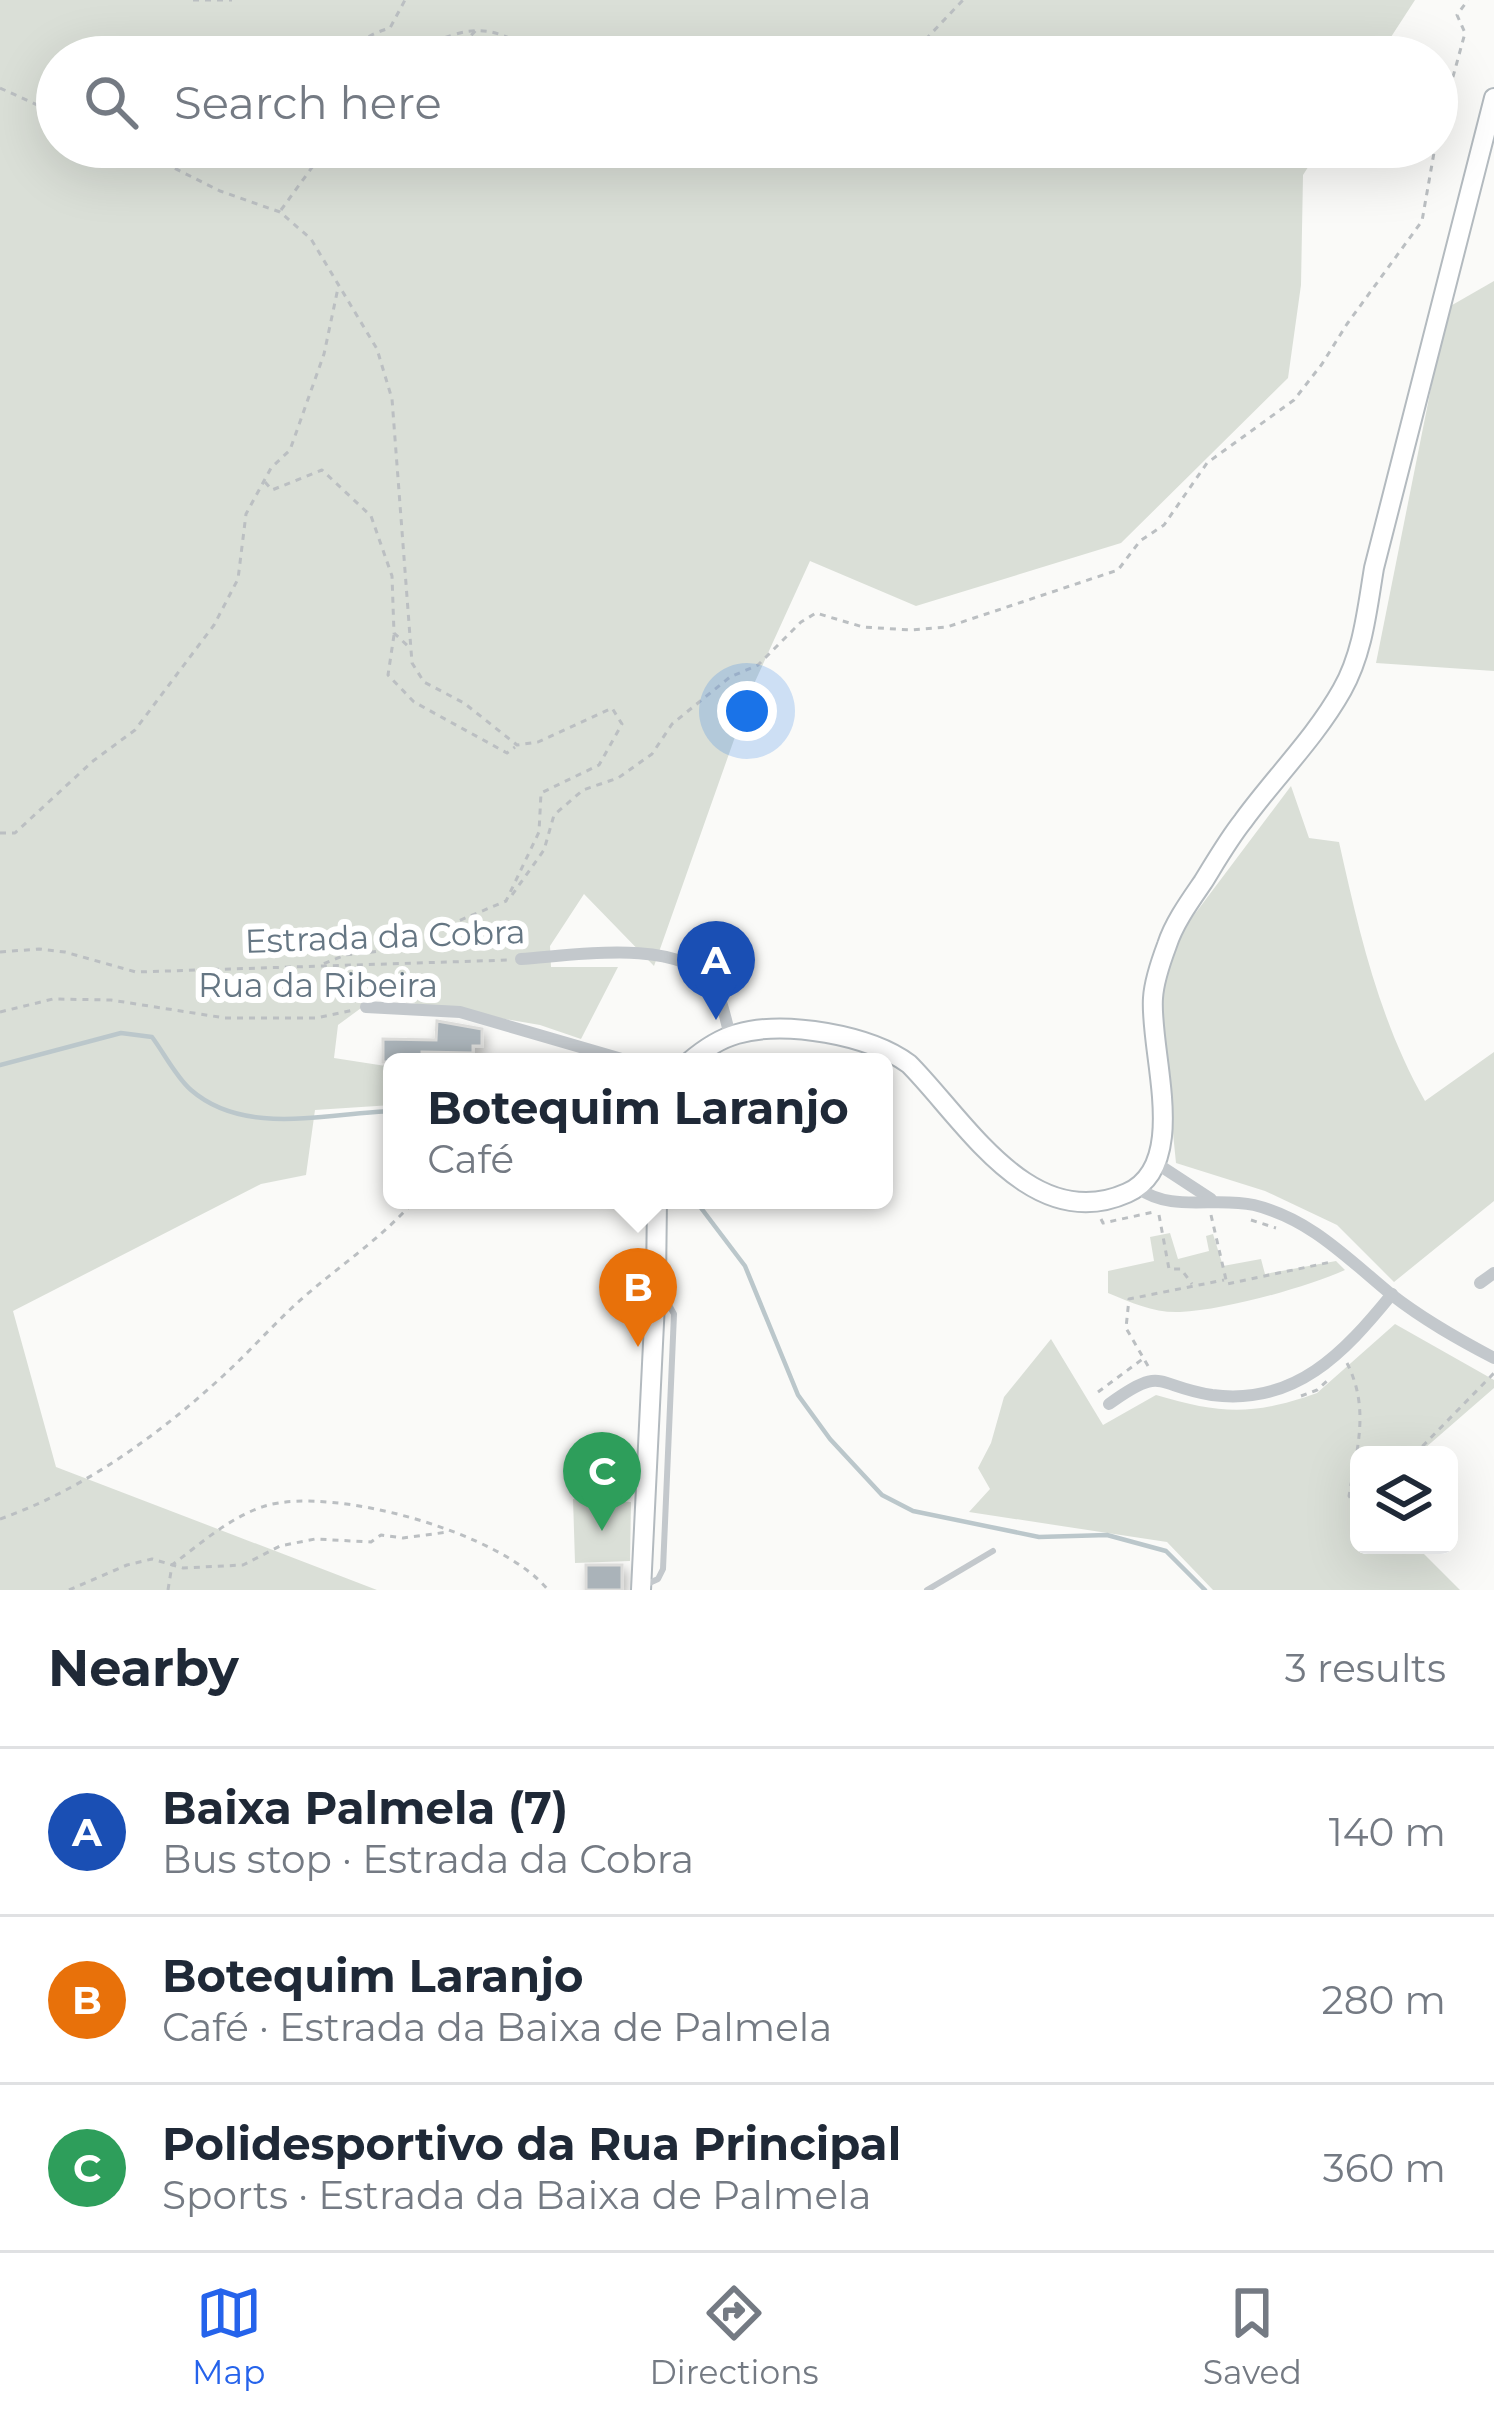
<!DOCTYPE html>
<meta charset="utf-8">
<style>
body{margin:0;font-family:Montserrat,sans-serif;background:#f6f6f7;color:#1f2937}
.controls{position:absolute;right:36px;bottom:36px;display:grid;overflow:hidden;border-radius:18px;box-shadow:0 12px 48px #0002}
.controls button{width:108px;height:108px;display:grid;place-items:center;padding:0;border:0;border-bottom:3px solid #e0e1e3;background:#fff;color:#1f2937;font:60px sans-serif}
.you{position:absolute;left:747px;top:711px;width:42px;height:42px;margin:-30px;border:9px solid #fff;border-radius:50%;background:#1a73e8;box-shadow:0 0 0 18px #1a73e833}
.badge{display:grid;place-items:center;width:78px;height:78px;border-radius:50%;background:#2563eb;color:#fff;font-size:39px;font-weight:700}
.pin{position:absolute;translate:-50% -99px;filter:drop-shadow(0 3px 6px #0008)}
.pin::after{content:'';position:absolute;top:63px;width:42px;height:36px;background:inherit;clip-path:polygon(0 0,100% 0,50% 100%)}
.popup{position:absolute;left:383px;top:1053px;width:510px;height:156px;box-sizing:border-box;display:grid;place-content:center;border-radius:18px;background:#fff;filter:drop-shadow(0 3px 9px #0005);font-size:39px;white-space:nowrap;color:#747a83}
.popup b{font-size:45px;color:#1f2937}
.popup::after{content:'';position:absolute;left:50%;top:100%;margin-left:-24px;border:24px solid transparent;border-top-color:#fff}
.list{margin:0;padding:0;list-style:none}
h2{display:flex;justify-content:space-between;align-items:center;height:156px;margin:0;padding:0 48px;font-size:51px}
h2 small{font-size:39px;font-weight:400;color:#747a83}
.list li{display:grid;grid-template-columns:78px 1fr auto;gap:36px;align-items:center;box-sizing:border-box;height:168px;padding:0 48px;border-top:3px solid #e0e1e3}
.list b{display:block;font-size:45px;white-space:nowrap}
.list p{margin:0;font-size:39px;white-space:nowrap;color:#747a83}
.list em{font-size:39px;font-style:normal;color:#747a83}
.icon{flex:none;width:66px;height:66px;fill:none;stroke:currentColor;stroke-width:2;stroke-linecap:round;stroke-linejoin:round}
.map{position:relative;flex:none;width:1494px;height:1590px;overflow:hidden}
.search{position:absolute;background:#fff;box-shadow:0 12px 48px #0002;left:36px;right:36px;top:36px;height:132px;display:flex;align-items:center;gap:30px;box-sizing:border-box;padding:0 42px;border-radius:66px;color:#747a83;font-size:45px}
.sheet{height:660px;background:#fff}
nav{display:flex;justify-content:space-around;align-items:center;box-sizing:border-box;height:168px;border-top:3px solid #e0e1e3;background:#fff;font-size:33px;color:#747a83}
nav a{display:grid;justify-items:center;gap:6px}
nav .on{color:#2563eb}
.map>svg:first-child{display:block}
.green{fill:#dadfd7}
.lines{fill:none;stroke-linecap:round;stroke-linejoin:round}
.stream{stroke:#bbc7cb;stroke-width:4.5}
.building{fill:#aab3b9;stroke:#dcdcda;stroke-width:3;filter:url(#shadow)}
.secondary-casing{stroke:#b3babf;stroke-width:22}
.path{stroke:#bbbfc2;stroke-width:3;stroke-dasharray:6 6;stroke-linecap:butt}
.lane{stroke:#c3c8cc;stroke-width:6}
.street{stroke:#c3c8cc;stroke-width:12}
.secondary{stroke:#fff;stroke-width:18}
.labels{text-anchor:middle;stroke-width:12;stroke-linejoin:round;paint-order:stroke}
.street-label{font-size:33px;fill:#657683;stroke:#fff}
</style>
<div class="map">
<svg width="1494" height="1590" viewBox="0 0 1494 1590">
<defs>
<filter id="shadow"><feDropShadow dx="3.5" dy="6" stdDeviation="6" flood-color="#0004"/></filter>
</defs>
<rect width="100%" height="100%" fill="#fafaf8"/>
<g class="green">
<polygon points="0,0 1415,0 1378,57 57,57 57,147 1321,147 1303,175 1301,285 1288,378 1121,543 916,606 810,561 753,686 654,966 584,894 550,946 551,967 618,967 581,1039 540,1025 376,997 338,1025 334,1058 392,1067 392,1105 315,1110 306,1175 261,1184 13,1311 56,1467 377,1590 0,1590"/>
<polygon points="1494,281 1494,671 1376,663 1447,308"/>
<path d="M1291,786L1309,838L1339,842C1359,932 1379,1020 1425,1101L1494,1052V1201L1394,1282L1337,1225L1265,1191L1176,1163L1159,993L1185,927Z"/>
<path d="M1170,1233L1178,1259L1209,1251L1206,1236L1213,1234L1223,1266L1261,1259L1265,1274L1336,1261L1345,1270C1304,1288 1225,1310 1180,1312C1154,1313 1132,1303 1108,1293V1271L1154,1261L1150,1237Z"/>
<path d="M1395,1324L1494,1380V1388L1417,1455H1359V1545H1415L1460,1590H1213L1167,1542L969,1512L990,1489L978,1468L991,1443L1004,1397L1051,1339L1103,1425L1156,1395C1220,1414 1253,1416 1317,1393Z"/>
<polygon points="573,1499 631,1502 630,1561 575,1563"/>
</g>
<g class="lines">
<g class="stream">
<path d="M0,1065L121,1033L152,1037C164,1053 176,1077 191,1090C245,1137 327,1113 392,1111"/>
<polyline points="695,1200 745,1266 798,1395 830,1439 882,1495 913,1511 1039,1537 1107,1535 1166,1551 1205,1590"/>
</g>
</g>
<g class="building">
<polygon points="437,1021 482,1029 482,1046 473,1046 473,1053 422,1052 422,1059 412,1058 412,1062 383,1062 383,1039 436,1040"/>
<rect x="586" y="1565" width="36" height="25"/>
</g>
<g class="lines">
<defs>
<g id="secondary">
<path d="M689,1062C703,1050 719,1039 737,1034C785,1020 870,1035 909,1064C964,1119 1031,1236 1127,1193C1191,1165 1149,1051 1153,998C1154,981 1161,961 1167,945C1174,923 1190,901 1203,882C1216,861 1228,840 1243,821C1275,777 1315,738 1342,690C1363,653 1367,610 1374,568L1494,98"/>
<polyline points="641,1590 656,1282 657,1200"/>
</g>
</defs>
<use href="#secondary" class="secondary-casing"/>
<g class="path">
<polyline points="193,0 232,0"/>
<path d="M358,57C358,38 374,33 390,28L405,0"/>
<path d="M416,57C429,41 438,40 456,34C493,23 514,41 545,57"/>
<polyline points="463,57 466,41 478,28"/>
<polyline points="909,57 963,0"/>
<polyline points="0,88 57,114"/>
<polyline points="1437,135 1465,33 1457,15 1468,0"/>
<polyline points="132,147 220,191 280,212 311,239 377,349 392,399 412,663 424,682 464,703 517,745 538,742 612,708 622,724 599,765 541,793 539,832 506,901 389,950 345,955 323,964"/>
<polyline points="281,210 321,155 322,147"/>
<polyline points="265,482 272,490 322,470 371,516 392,576 394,633 409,647"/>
<polyline points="394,635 388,675 414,702 507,753 515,747"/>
<polyline points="0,833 15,833 93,761 135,730 214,625 238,579 246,514 271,468 290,450 324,354 338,288"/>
<polyline points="512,895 544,850 554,815 583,790 618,778 652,754 672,724 730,677 758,665 801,622 816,613 863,627 910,630 947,627 1118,570 1140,541 1164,525 1207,463 1294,400 1322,364 1347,324 1422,221 1435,147"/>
<polyline points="0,952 39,949 65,952 136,972 510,960"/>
<polyline points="0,1012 53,999 111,1000 225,1018 316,1018 354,1010"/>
<polyline points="1159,1215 1169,1269 1181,1269 1192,1284"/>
<polyline points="1211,1215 1227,1284 1331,1262"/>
<polyline points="1101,1219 1103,1223 1154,1212"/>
<polyline points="1251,1220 1276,1228"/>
<path d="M1347,1363C1370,1409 1357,1448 1349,1496L1359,1511"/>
<polyline points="1148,1366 1126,1328 1129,1299 1224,1280"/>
<polyline points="1098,1392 1144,1358"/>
<polyline points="1301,1396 1317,1390 1328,1380"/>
<polyline points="1414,1455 1494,1373"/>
<path d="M0,1519C83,1490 160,1434 224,1375C249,1352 272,1326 297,1303C336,1268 380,1240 415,1200"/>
<polyline points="69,1590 127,1565 152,1559 183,1568 243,1565 280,1546 315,1539 371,1542 381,1535 403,1538 448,1532"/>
<path d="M168,1590L172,1565C200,1544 230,1517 265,1506C334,1485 504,1534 548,1590"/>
</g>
<g class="lane">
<polyline points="645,1585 658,1579 663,1569 674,1314 669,1305 657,1302"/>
<polyline points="927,1590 993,1551"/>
</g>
<g class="street">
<path d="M521,959C570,956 678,937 711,982C722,997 725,1018 730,1035"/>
<polyline points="366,1007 460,1012 632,1062"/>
<polyline points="1156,1163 1211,1199"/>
<path d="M1138,1188C1172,1213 1214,1196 1254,1205C1311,1219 1348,1259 1392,1295C1424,1320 1458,1339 1494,1358"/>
<polyline points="1480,1283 1494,1273"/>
<path d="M1109,1404C1164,1364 1154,1386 1212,1395C1295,1406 1344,1353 1392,1294"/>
</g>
<use href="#secondary" class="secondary"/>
</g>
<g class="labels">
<g class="street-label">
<text transform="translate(385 936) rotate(-2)" y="12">Estrada da Cobra</text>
<text x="318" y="997">Rua da Ribeira</text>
</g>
</g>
</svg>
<div class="controls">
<button><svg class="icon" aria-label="layers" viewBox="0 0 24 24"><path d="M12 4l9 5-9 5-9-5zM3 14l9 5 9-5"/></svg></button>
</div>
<div class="you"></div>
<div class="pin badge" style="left:716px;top:1020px;background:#1a4fb4">A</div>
<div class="pin badge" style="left:638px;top:1347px;background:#e8710a">B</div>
<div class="popup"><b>Botequim Laranjo</b>Café</div>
<div class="pin badge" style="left:602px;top:1531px;background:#2e9e5b">C</div>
<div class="search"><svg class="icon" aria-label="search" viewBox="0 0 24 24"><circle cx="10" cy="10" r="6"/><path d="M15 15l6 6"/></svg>Search here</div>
</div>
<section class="sheet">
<h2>Nearby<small>3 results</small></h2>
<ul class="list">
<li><span class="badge" style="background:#1a4fb4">A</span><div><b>Baixa Palmela (7)</b><p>Bus stop · Estrada da Cobra</p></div><em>140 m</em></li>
<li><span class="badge" style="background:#e8710a">B</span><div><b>Botequim Laranjo</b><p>Café · Estrada da Baixa de Palmela</p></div><em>280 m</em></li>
<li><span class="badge" style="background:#2e9e5b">C</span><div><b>Polidesportivo da Rua Principal</b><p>Sports · Estrada da Baixa de Palmela</p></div><em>360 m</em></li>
</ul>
</section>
<nav>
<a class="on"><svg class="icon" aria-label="map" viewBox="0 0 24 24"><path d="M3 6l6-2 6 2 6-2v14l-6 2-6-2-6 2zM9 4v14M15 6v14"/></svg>Map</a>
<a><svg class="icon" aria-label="directions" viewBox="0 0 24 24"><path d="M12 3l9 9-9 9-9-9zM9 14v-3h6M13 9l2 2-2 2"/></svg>Directions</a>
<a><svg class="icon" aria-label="saved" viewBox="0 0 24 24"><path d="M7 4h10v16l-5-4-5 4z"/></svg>Saved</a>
</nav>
